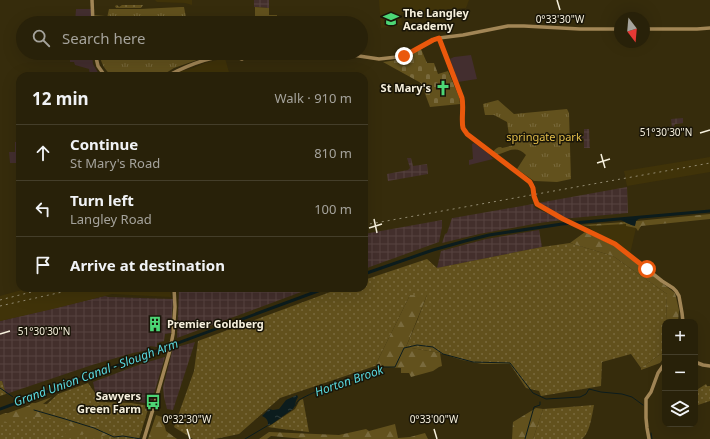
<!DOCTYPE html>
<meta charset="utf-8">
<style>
body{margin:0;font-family:"Noto Sans",sans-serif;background:#342e17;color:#f1f3f6}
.controls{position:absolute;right:12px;bottom:12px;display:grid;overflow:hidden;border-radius:8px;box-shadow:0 4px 16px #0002}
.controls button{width:36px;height:36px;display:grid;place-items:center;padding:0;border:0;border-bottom:1px solid #443e2a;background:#282109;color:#f1f3f6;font:20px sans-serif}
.compass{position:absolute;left:614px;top:12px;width:36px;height:36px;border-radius:50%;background:#282109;box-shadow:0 4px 16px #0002;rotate:164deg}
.stop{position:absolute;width:12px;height:12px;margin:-9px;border:3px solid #ea580c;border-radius:50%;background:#fff}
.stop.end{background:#ea580c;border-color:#fff;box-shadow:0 1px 4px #0008}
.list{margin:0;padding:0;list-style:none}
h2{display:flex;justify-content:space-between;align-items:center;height:52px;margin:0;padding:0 16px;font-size:17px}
h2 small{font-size:13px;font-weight:400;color:#a5a39c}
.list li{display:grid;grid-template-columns:26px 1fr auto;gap:12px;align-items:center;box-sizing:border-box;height:56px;padding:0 16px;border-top:1px solid #443e2a}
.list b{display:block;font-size:15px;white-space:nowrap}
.list p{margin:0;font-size:13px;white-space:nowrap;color:#a5a39c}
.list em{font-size:13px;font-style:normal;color:#a5a39c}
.icon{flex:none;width:22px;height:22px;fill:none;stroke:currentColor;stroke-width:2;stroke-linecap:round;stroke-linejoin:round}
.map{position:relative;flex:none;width:710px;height:439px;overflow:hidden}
.search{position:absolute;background:#282109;box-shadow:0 4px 16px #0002;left:16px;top:16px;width:352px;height:44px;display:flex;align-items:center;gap:10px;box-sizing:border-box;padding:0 14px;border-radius:22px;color:#a5a39c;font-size:15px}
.panel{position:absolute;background:#282109;box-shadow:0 4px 16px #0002;left:16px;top:72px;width:352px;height:220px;border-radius:12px}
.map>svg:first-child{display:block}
.commercial{fill:#432e2f}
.industrial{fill:url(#industrial-grid)}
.built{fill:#403309}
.grass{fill:url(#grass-dots)}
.forest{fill:url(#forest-firs)}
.cemetery{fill:url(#cemetery-stones)}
.park{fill:url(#park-tufts)}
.garden{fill:#62511d}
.water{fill:url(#water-ripples)}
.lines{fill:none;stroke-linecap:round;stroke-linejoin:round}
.stream{stroke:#0c1c1d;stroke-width:1}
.canal{stroke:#0c1c1d;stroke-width:3}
.secondary{stroke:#a28656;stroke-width:3.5}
.rail{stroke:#938b71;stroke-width:1;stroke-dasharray:2 4;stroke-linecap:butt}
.secondary-bridge{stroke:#a28656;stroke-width:3.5}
.route{stroke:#ea580c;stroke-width:5}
.ticks{fill:none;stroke:#f6f0dd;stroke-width:1.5}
.labels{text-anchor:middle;stroke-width:3;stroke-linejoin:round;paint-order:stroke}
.poi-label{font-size:11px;font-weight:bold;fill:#f6f0dd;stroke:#191508;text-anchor:start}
.park-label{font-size:11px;fill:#e4be4a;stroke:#191508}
.water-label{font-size:12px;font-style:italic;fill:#58d7dd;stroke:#191508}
.ticks-label{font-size:10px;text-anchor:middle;fill:#f6f0dd;stroke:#191508;stroke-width:3;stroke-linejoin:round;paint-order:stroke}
</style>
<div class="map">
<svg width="710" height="439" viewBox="0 0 710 439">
<defs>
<pattern id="industrial-grid" width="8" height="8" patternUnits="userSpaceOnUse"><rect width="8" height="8" fill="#432f2c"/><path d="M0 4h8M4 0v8" fill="none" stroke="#564340"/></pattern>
<pattern id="grass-dots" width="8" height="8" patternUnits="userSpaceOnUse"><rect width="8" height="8" fill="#62511d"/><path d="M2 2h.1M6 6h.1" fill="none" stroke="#796a3d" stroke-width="1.8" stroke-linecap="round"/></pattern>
<pattern id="forest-firs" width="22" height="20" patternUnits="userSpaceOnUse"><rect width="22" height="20" fill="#62511d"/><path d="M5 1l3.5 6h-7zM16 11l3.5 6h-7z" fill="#796a3d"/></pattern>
<pattern id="cemetery-stones" width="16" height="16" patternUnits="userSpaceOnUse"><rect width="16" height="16" fill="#62511d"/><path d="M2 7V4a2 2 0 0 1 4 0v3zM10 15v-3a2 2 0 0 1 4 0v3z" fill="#796a3d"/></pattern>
<pattern id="park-tufts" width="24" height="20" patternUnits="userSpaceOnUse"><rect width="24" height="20" fill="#62511d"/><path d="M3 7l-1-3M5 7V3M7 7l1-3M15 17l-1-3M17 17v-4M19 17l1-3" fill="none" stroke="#796a3d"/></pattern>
<pattern id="water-ripples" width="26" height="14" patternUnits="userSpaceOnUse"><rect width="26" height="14" fill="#0c1c1d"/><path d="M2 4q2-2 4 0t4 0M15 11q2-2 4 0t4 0" fill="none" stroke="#303d3d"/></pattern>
</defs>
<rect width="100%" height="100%" fill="#362c0c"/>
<g class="commercial">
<polygon points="76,9 91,9 91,23 75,23"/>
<polygon points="70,53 92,53 93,64 100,76 90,76 89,69 75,65 74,62 70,62"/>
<polygon points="471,55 477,79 458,82 450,59 454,57"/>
<polygon points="15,142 19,142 20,163 10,163 9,152 15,152"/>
<polygon points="474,143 488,153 493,159 469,165 469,160 473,159 472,144"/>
</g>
<g class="industrial">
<polygon points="254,0 269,0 269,8 254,7"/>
<polygon points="683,118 683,123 675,124 674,126 674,128 672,128 671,119"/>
<polygon points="584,129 589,129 590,148 584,148 584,139 583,138 574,138 574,137 584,136"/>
<polygon points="407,158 411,158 413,166 427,164 428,174 388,181 387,174 408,170 410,168"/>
<polygon points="627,187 628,213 572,218 563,218 544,205 538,203"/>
<polygon points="533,204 535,208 563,220 539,223 479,234 442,243 445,234 447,233 452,218 453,218"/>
<polygon points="442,220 442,227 439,242 364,269 364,234"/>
<polygon points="539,230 542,247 437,268 441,251 486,239"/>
<polygon points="179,288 312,288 177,338"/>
<polygon points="105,296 108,297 173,299 171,333 165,334 164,341 157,343 157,347 150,346 149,350 133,353 92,365 6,394 2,381 0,381 0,321"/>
<polygon points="195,342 173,410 167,409 164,397 163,387 173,348"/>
<polygon points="165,357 151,404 132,401 97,401 93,382 141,364"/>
</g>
<g class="built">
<polygon points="155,0 192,0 192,5 185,3 157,2"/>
<polygon points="379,0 469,0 466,8 406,12 401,14 402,25 381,28"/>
<polygon points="225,58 230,76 172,76 178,72 193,68 205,63"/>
<polygon points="710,157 710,172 627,186 624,171"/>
<polygon points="626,224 626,226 636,228 630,254 624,249 623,247 598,234 590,228 590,226"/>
<polygon points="29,288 170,288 171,297 112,294 57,308 0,321 0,296"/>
</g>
<g class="grass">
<polygon points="117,5 119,7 122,5 143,5 141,8 116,8 115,6"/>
<polygon points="570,243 613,256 667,294 666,322 665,322 665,351 641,368 631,354 602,362 601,386 541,396 539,391 526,388 510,364 482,364 462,360 440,353 406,347 417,321 427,295 410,295 375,366 280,398 239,434 215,439 193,439 174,427 194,371 198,341 341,288 364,288 364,280 427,259 437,268 542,247"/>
<polygon points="0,381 2,381 6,394 0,396"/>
<polygon points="88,383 95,393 96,402 131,403 149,406 139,439 0,439 0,415 5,413 17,414 32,403 47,404 58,394"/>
<polygon points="706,384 707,386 710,386 710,401 698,405 695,391"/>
<polygon points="303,399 309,432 282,429 268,427 295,409 300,400"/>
<path d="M594,405C592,415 590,433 582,439H533L543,409Z"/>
</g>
<g class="forest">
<polygon points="710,214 710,219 641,226 638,231 636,228 626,226 626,224 590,226 581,225 625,222 629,224 635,225 636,221"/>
<polygon points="585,232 614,246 675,293 679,310 678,322 666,322 667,294 613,256 570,243"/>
<polygon points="410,295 427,295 406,347 440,353 442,366 439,367 433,371 411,377 409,373 401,373 401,368 375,366"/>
<polygon points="665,342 665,356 660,363 641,370 641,368 665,351"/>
<polygon points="52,397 35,410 54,416 102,428 106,435 94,439 86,433 67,439 58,439 74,427 47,417 26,417 0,424 0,416"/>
<polygon points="536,408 543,409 533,439 512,439 513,422"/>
<polygon points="156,415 162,417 166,431 177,439 148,439"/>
<polygon points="395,424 398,438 410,437 425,433 428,439 305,439 271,436 267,439 259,439 269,432 339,435 366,429 369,431"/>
</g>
<path class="cemetery" d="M421,49L427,63H434L438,74L448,71L459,97L460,104L430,107L421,83L383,62C398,60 408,58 421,49Z"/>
<g class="park">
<polygon points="181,7 184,7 187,23 97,23 94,15 105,16 105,18 107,18 109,9 141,9"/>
<path d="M100,53H195L197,60L174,68L161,76H112C105,70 100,63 100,53Z"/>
<path d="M498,100L514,114L567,109L569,113L571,179L557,182L535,181H534L517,169L526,155C517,145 508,151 497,155L493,152C495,149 497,147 501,147L502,148L515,145L513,138L509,135L507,122L494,115H485L483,104Z"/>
</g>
<polygon class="garden" points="255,7 269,8 269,15 277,15 277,23 255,23"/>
<g class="water">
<path d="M640,218L636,221L635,226C629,225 624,221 618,219Z"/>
<path d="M297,395L298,397C295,401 296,405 293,409L272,424L267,426L268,424C268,420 266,418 262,416L269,409L273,410L279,409L286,400Z"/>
</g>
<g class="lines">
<g class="stream">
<polyline points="0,388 13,397"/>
<path d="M295,406C296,404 297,402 298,401C300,398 331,385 335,384C336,384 337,385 338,385L344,382L363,378L368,374L378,371L382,367H395L404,348L417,345L433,347L443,354L473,362L510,363L533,393L546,399L580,397L586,394L589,389L601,392L622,394L632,397L643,405"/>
<polyline points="34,410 65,419 94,428 114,437 123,436 141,439"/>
<polyline points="651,433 652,439"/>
<polyline points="245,439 267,426"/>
<polyline points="525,439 534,407 540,405 540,402"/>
</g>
<g class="canal">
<polyline points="364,274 433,250 465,241 489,235 562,224 710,211"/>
<polyline points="0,409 326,288"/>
</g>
<g class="secondary">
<polyline points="92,0 93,23"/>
<polyline points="644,29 697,29 710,28"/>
<path d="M439,38L462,98C464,107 461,120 463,128C464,130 466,132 467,134L525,178L532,185L533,188"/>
<polyline points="95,53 98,66 105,76"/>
<polyline points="339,53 379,59 397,57 403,56 411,53 433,40 439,38 463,35 508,26 524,26 580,29 620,29"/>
<polyline points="237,55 239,58 242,59 245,57 245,53"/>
<path d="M167,76C188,65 213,55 237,55"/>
<polyline points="537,204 563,219 615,244 662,281 673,288 676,291 679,296 682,313 683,322"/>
<polyline points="695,362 703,365 710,366"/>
<polyline points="144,439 154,406 170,350 173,334 175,307 174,288"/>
<polyline points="649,439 647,428 646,418 646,399 651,392 658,373 665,363"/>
</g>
<g class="rail">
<polyline points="364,225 710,163"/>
<polyline points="0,300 47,288"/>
<polyline points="0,306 80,288"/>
</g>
<polyline class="secondary-bridge" points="533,188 534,196 537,204"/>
</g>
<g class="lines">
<path class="route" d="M404,56L433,40L439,38L462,98C464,107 461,120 463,128C464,130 466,132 467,134L530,182L533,188L534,196L537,204L563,219L615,244L647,269"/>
</g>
<path class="ticks" d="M557,0L560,10M700,133L710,130M601,154L605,168M597,163L610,159M374,219L377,233M369,228L382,224M0,334L10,331M187,429L190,439M434,429L437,439"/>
<defs>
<symbol id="school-bare" viewBox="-9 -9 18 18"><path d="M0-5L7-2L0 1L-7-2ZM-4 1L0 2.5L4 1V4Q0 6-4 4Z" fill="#4dd676" stroke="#191508" stroke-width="2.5" paint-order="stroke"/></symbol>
<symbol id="church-bare" viewBox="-9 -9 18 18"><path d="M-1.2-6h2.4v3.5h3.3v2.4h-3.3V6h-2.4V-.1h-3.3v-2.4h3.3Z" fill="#4dd676" stroke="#191508" stroke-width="2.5" paint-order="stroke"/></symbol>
<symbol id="building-bare" viewBox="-9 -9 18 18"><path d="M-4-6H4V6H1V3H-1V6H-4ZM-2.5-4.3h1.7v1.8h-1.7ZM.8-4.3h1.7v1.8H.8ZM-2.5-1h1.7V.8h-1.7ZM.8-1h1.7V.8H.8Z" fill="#4dd676" stroke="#191508" stroke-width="2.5" paint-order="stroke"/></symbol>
<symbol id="bus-bare" viewBox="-9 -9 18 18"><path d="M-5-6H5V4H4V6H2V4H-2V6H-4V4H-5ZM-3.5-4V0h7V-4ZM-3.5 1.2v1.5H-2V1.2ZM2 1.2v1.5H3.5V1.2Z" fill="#4dd676" stroke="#191508" stroke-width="2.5" paint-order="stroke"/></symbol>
</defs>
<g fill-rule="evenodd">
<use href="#school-bare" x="380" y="8" width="22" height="22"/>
<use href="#church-bare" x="432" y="77" width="22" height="22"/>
<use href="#building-bare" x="144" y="313" width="22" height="22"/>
<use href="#bus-bare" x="142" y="391" width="22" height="22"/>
</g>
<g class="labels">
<g class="poi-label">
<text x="403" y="17">The Langley<tspan x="403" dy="13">Academy</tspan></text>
<text x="431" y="92" text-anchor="end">St Mary's</text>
<text x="167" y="328">Premier Goldberg</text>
<text x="141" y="400" text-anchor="end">Sawyers<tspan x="141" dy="13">Green Farm</tspan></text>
</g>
<g class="park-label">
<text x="544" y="141">springate park</text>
</g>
<g class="water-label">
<text transform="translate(96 373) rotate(-20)" y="4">Grand Union Canal - Slough Arm</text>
<text transform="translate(349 381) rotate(-19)" y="4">Horton Brook</text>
</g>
</g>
<g class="ticks-label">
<text x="560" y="23">0°33'30"W</text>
<text x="666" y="136">51°30'30"N</text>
<text x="44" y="335">51°30'30"N</text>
<text x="187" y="423">0°32'30"W</text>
<text x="434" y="423">0°33'00"W</text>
</g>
</svg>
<div class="controls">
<button>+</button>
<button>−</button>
<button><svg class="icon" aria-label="layers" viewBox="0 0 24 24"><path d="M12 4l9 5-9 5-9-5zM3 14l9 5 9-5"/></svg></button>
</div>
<svg class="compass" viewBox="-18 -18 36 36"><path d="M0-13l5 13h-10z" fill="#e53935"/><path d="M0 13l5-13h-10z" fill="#a5a39c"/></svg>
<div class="stop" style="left:647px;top:269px"></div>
<div class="stop end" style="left:404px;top:56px"></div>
<div class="search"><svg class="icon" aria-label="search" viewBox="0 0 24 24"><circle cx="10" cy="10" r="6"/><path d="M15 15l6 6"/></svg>Search here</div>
<section class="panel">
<h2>12 min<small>Walk · 910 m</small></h2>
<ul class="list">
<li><svg class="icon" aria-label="ahead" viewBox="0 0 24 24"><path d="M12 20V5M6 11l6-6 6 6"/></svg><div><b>Continue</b><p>St Mary's Road</p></div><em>810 m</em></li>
<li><svg class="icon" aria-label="left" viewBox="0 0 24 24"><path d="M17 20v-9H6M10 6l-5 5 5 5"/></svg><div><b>Turn left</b><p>Langley Road</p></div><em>100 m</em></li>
<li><svg class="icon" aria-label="arrive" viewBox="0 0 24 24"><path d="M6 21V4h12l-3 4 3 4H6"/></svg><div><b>Arrive at destination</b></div></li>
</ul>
</section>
</div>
